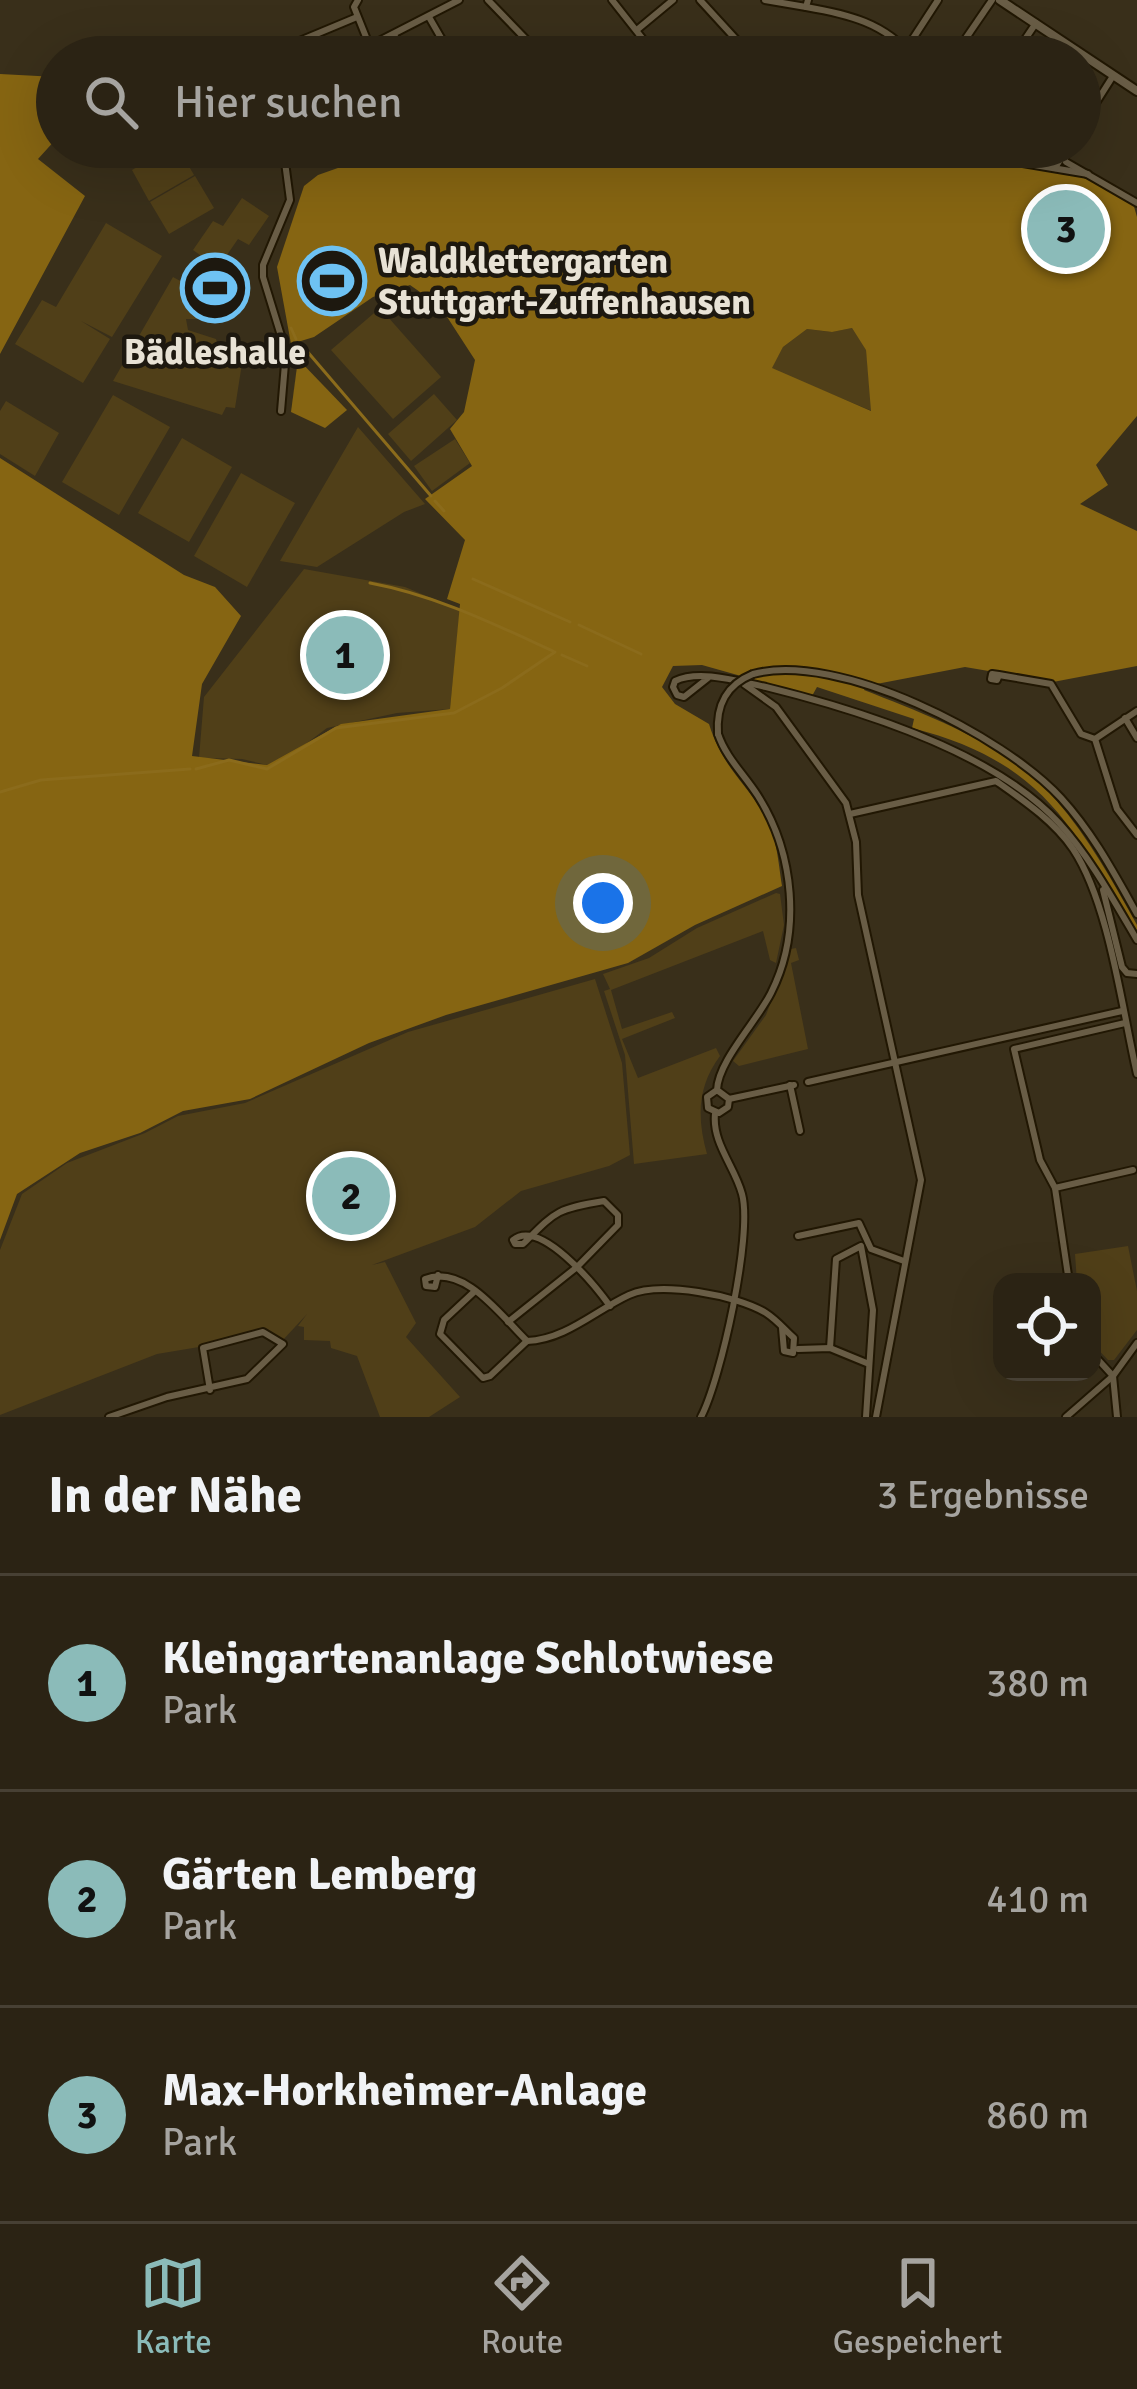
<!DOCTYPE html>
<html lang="de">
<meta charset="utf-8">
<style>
body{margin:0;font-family:Signika,sans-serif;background:#372f22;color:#f1f3f6}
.controls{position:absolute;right:36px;bottom:36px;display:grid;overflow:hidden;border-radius:24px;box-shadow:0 12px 48px #0002}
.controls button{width:108px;height:108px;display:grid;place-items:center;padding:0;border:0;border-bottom:3px solid #474034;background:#2b2314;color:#f1f3f6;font:60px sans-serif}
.you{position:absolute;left:603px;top:903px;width:42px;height:42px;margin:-30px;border:9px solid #fff;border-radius:50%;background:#1a73e8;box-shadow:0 0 0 18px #1a73e833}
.badge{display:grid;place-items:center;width:78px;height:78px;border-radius:50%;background:#8bbbb9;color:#111;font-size:39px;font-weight:700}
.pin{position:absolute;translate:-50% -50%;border:6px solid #fff;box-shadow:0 3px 12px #0006}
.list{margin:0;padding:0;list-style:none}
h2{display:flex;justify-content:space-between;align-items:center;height:156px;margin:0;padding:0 48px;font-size:51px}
h2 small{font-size:39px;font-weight:400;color:#a6a4a0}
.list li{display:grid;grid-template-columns:78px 1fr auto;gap:36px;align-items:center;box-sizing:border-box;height:216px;padding:0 48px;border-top:3px solid #474034}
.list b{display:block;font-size:45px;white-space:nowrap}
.list p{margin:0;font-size:39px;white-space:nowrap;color:#a6a4a0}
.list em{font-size:39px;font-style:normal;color:#a6a4a0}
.icon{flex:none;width:66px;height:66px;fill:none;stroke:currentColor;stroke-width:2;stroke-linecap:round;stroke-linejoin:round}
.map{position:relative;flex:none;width:1137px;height:1417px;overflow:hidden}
.search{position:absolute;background:#2b2314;box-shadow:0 12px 48px #0002;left:36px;right:36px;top:36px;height:132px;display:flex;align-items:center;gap:30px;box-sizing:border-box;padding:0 42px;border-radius:66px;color:#a6a4a0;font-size:45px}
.sheet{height:804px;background:#2b2314}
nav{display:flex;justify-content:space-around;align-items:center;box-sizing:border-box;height:168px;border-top:3px solid #474034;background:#2b2314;font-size:33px;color:#a6a4a0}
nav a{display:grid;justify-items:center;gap:6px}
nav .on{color:#8bbbb9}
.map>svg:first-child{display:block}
.green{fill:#503f18}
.forest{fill:#866512;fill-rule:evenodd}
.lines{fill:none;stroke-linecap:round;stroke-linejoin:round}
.stream{stroke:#8b6b1b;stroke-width:3}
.street-casing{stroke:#211703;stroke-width:10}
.secondary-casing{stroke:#211703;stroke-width:12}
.street{stroke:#695d46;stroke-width:6}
.secondary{stroke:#695d46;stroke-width:8}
.street-bridge-casing{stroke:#211703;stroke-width:10;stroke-linecap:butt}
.street-bridge{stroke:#695d46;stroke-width:6}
.labels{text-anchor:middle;stroke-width:9;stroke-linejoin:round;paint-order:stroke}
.poi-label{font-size:36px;font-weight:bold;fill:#e8e2d5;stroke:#1d180f;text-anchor:start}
</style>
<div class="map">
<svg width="1137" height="1417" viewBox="0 0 1137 1417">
<rect width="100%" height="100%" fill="#392f1a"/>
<g class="green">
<polygon points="172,147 178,147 194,175 149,201 132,170"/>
<polygon points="195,176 214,208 169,234 150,202"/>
<polygon points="242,198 269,216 249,245 238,239 218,268 193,250 213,221 223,226"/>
<polygon points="1069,201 1087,213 1094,238 1065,258 1046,256 1038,238 1043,220"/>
<polygon points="106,223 162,256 112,337 81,321 110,339 83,383 15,344 42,300 56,307"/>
<polygon points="173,277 217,301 217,311 204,319 186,319 188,330 216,339 220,353 243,357 235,408 226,407 222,415 113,381"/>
<polygon points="380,308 441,377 393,419 331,350"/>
<polygon points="852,328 866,349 872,411 771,369 783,347 807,329 831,332"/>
<polygon points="434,394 457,420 411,461 388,434"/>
<polygon points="113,395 170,427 119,515 62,482"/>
<polygon points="6,401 59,433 35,476 0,454 0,411"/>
<polygon points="358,427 425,504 404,512 317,567 280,561"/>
<polygon points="182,438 232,467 189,542 138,513"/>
<polygon points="455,439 470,463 432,491 414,466"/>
<polygon points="241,473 295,503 247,587 194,556"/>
<polygon points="304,569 405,587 460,610 450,709 397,713 327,728 299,749 267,765 242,759 199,758 204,697"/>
<path d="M776,893L780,894L784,925L776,963L770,960L763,931L611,990L622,1029L672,1012L675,1018L622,1039L638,1078L716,1048L720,1056C697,1087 697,1118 707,1154L634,1164L625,1055L604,991L610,989L603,974L649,958L697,928Z"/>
<polygon points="796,948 799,960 791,963 808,1049 739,1066 733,1061 766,1015 791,949"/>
<polygon points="595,979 622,1063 630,1155 609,1166 521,1191 475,1227 372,1265 385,1262 416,1323 406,1337 460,1397 429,1417 380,1417 357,1356 331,1348 330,1341 304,1340 304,1327 298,1326 307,1314 282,1341 260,1329 205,1346 157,1354 0,1415 0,1250 22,1194 67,1163 145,1133 178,1116 245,1103 408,1032"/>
<polygon points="1128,1246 1137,1291 1137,1330 1114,1360 1108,1360 1092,1343 1092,1282 1077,1282 1075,1254"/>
</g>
<g class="forest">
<polygon points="0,74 57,77 57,138 38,159 85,196 0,354"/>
<path d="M413,147H606V160L645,168L656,147H910L1088,177L1133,203L1137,217V416L1096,465L1108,485L1080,504L1137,531V666L1053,682L965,667L866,686L864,690C932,717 1007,744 1056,800C1089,838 1113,882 1137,925V935C1072,827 1045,762 912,728L914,719L817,687L812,696L702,665L673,666L662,687L675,704L709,724C722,765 741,778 763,812C777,834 778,861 782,886L695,925L628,963L446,1015L369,1043L250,1099L183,1111L140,1133L80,1153L17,1194L0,1240V458L184,575L215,587L241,616L202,684L192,756L267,765L341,724L450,709L460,604L447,599L465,540L425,499L472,466L450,429L464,412L475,360L440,306L410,285L373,297L314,337L291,344L277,267L304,186L318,175L389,150ZM1069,201L1087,213L1093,237L1065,258L1047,256L1038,238L1043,220ZM852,328L866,350L871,411L772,368L783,347L807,329L832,332Z"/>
<polygon points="298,359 347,410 325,428 291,412"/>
</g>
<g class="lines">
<g class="stream">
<polyline points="291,328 296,339"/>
<polyline points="306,350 431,496"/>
<polyline points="435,501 444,511"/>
<polyline points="473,579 570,622"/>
<path d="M370,583C435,595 494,624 553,651"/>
<polyline points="579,625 641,654"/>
<polyline points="562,655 587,666"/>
<polyline points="196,769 229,760 267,769 336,728 454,713 502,688 555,652"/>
<polyline points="0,792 41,780 190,769"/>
</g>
<defs>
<g id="street">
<polyline points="358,0 354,7 370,47"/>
<polyline points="488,0 543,57"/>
<polyline points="612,0 657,57"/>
<polyline points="700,0 743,47 791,57"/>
<polyline points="765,0 806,7"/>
<path d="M808,0L806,7C847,14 886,23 912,57"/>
<polyline points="429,17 452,57"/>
<polyline points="638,29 673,0"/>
<polyline points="394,35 408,57"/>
<polyline points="966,38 992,0"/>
<polyline points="297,42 357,17"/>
<polyline points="348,57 459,0"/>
<polyline points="901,57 938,0"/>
<polyline points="1013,57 1036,23"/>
<polyline points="1080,128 1113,76"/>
<polyline points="928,147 1088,174"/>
<polyline points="1057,147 1066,162 1137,203"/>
<polyline points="1055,168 1068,147"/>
<polyline points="281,411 286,352 263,277 263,265 290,200 283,147"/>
<path d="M753,674C838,651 1003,735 1061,798C1093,833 1114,873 1137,914"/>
<polyline points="999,675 992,674 991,679 997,680 999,675 1051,684 1081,734 1095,739 1117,809 1137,835"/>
<path d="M708,678L684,697L677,695L673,687L675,681C700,669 740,682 766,687C859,710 994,752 1059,823C1090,857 1114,901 1137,940"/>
<polyline points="744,684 776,707 846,803 856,842 858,895 921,1180 876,1417"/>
<polyline points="1125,718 1137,738"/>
<polyline points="1095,739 1137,711"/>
<path d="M850,814L996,781C1023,800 1054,821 1073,849C1109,903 1122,1009 1137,1074"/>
<polyline points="1103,890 1122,967 1127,973 1137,974"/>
<polyline points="808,1082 1122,1011"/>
<polyline points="790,1085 800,1131"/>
<path d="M717,1090L729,1099L728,1107L719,1113L708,1108L707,1097L717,1090C718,1061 757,1021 771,993C802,932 794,853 758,796C744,774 726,758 718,734"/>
<polyline points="729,1099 794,1085"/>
<polyline points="1055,1188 1040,1160 1014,1049 1125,1023"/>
<polyline points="798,1236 859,1223 871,1249 904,1261"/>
<path d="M438,1275L435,1287L426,1286L425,1279C465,1264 501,1316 527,1341"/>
<polyline points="1069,1282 1055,1188 1133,1170"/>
<polyline points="475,1291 444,1320 440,1334 483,1378 490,1376 527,1341"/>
<path d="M508,1322L577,1267L618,1225V1215L604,1201C556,1209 556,1211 523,1244H515L513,1240C540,1218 594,1284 610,1306"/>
<path d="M527,1341C565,1340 596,1310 629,1295C660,1281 737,1295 766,1313C777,1320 785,1330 794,1338L793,1353L784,1351L782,1328"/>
<polyline points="830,1348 836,1259 861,1246 873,1310 866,1417"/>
<polyline points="798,1349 830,1348 869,1364"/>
<polyline points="1092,1353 1113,1376 1117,1417"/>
<polyline points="109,1417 167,1397 247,1379 283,1344 263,1332 203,1348 210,1390"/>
<path d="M701,1417C721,1379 753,1234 742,1194C735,1167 712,1143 715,1114"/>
<polyline points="1066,1417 1113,1376 1137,1343"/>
</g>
<polyline id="secondary" points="1000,0 1137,91"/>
</defs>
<use href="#street" class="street-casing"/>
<use href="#secondary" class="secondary-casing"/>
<use href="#street" class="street"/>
<use href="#secondary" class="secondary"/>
<defs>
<path id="street-bridge" d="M718,734C716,705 726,685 753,674"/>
</defs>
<use href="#street-bridge" class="street-bridge-casing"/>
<use href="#street-bridge" class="street-bridge"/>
</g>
<defs>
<symbol id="stadium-ring" viewBox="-11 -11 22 22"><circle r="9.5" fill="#1d180f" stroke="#6ec2f3" stroke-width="1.5"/><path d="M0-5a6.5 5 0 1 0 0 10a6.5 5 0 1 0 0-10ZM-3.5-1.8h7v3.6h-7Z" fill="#6ec2f3"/></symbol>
</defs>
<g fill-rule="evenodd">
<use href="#stadium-ring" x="294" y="243" width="76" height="76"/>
<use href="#stadium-ring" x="177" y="250" width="76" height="76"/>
</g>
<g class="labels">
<g class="poi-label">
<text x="378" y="273">Waldklettergarten<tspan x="378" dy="41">Stuttgart-Zuffenhausen</tspan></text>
<text x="215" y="364" text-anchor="middle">Bädleshalle</text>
</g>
</g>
</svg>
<div class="controls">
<button><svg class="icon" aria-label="locate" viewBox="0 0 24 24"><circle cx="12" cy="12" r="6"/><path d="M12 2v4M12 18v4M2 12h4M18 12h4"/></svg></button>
</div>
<div class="you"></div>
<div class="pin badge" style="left:345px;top:655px">1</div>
<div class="pin badge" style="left:351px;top:1196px">2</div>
<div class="pin badge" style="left:1066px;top:229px">3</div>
<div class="search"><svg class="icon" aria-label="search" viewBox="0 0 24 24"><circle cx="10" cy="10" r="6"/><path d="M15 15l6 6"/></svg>Hier suchen</div>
</div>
<section class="sheet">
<h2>In der Nähe<small>3 Ergebnisse</small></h2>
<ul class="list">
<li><span class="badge">1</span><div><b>Kleingartenanlage Schlotwiese</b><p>Park</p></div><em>380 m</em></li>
<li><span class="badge">2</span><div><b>Gärten Lemberg</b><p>Park</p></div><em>410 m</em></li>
<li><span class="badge">3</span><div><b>Max-Horkheimer-Anlage</b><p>Park</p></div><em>860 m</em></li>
</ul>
</section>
<nav>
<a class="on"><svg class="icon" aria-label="map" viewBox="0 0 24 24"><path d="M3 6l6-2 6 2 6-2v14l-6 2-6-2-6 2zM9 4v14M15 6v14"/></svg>Karte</a>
<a><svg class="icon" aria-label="directions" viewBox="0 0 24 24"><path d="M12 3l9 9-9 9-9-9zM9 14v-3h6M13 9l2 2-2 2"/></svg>Route</a>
<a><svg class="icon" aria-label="saved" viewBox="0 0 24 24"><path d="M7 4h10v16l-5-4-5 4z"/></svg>Gespeichert</a>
</nav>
